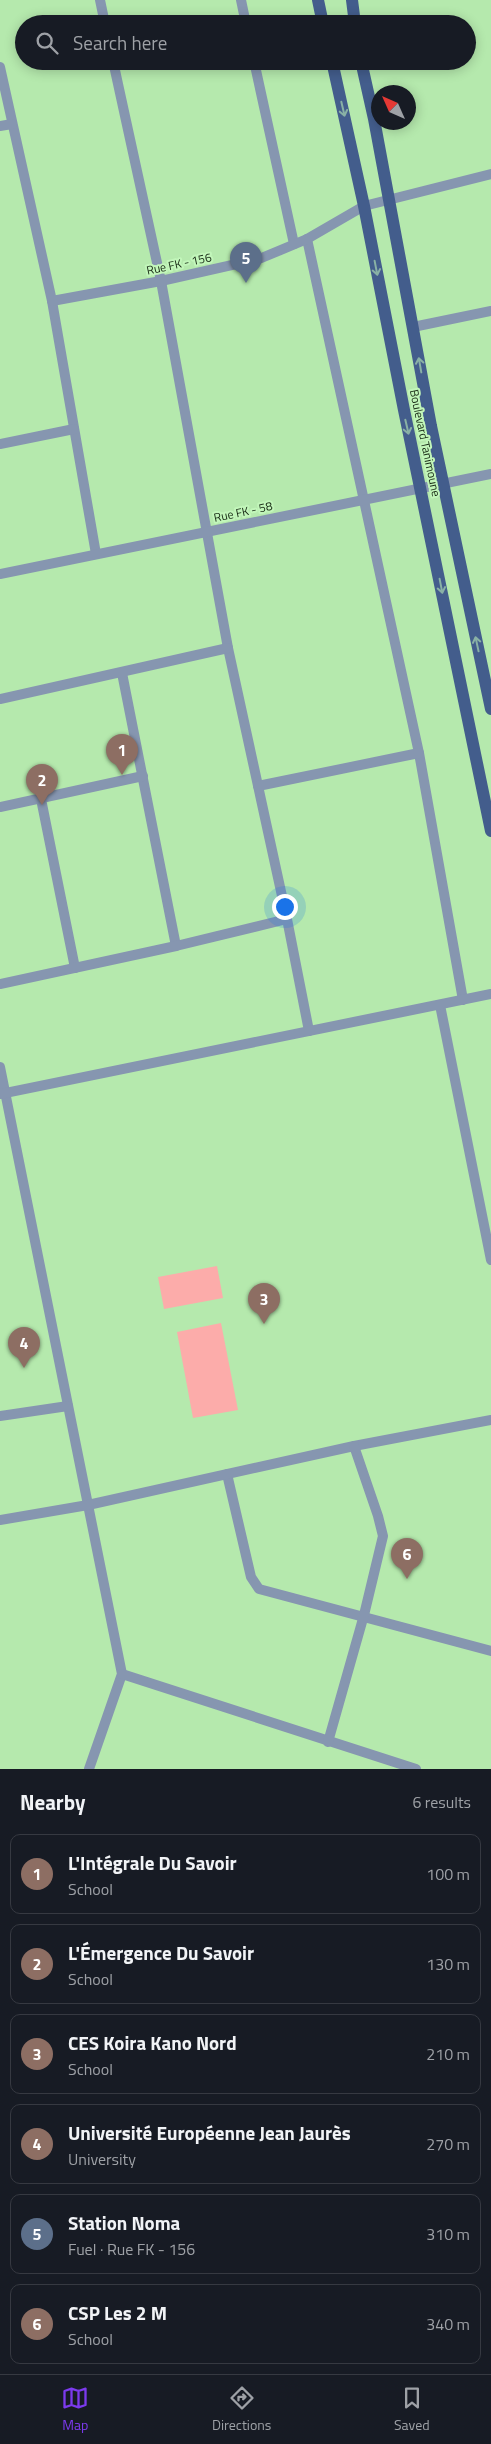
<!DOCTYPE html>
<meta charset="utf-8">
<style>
body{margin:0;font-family:"Titillium Web",sans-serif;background:#20242c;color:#f1f3f6}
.compass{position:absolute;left:371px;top:85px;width:45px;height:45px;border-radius:50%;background:#171b24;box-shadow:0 2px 12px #0003;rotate:315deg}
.you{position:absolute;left:284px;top:906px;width:18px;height:18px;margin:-12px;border:4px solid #fff;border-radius:50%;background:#1a73e8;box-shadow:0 0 0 8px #1a73e833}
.badge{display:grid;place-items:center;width:32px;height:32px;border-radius:50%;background:#7c3aed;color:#fff;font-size:16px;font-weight:700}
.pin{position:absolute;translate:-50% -41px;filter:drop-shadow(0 1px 2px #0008)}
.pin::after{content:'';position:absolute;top:26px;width:18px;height:15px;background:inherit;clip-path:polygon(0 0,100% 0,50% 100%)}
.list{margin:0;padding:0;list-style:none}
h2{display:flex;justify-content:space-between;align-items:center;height:65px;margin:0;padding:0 20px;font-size:21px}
h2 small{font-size:16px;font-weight:400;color:#9ea1a6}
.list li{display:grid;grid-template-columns:32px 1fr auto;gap:15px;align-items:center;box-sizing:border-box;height:80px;margin:0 10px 10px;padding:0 10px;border:1px solid #363941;border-radius:10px}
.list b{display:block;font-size:19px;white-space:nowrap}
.list p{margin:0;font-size:16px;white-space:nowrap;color:#9ea1a6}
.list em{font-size:16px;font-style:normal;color:#9ea1a6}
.icon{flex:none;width:28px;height:28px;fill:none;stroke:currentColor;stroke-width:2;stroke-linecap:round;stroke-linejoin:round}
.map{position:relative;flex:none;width:491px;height:1769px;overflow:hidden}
.search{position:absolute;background:#171b24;box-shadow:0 2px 12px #0003;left:15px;right:15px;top:15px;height:55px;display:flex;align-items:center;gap:12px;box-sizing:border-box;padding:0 18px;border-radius:28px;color:#9ea1a6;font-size:19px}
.sheet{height:605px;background:#171b24}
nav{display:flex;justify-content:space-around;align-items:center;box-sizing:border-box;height:70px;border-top:1px solid #363941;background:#171b24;font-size:14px;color:#9ea1a6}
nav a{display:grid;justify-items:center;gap:2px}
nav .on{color:#7c3aed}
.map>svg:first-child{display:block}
.green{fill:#fcacaa}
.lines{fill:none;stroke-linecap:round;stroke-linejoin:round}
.minor{stroke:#8696b0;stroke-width:10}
.primary{stroke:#435d8c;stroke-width:12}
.oneway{stroke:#89b1a5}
.labels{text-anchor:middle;stroke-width:4;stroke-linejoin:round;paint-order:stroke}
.street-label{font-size:12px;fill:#182b15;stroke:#c2f6ba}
</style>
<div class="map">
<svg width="491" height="1769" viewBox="0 0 491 1769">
<rect width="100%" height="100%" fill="#b5e9ad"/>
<g class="green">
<polygon points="217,1266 223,1298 164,1309 158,1277"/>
<polygon points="221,1323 238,1410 193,1418 177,1332"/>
</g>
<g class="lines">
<g class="minor">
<polyline points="100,0 105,24"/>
<polyline points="241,0 246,24"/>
<polyline points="113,61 161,281 228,648 287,919 309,1031"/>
<polyline points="254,61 294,244"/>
<polyline points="0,67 52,301 96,554"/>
<polyline points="0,126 12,124"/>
<polyline points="307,239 419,753 463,1000"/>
<polyline points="52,301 161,281 259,259 307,239 364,206 491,174"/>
<polyline points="413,327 491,311"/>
<polyline points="0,444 74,429"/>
<polyline points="0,574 491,474"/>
<polyline points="122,673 176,946"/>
<polyline points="0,699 228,648"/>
<polyline points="258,786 419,753"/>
<polyline points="41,799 75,968"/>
<polyline points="0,807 143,776"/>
<polyline points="0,984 176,946 287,919"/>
<polyline points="440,1005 491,1260"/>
<polyline points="0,1067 122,1674 89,1769"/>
<polyline points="0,1094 491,994"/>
<polyline points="0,1416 68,1406"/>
<polyline points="227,1474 251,1577 259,1589 491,1651"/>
<polyline points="0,1520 88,1505 354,1446 491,1420"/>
<polyline points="122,1674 416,1769"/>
<polyline points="328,1742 364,1615 383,1536 378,1516 354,1446"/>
</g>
<g class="primary">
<polyline points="318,0 323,24"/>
<polyline points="352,0 355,24"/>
<polyline points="332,61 364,206 404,410 491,831"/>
<polyline points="361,61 374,119 431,426 491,709"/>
</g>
</g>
<defs><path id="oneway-shaft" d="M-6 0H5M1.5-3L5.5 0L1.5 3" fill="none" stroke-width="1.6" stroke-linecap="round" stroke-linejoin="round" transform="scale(1.25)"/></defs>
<g class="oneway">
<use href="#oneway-shaft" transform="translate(343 109) rotate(77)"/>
<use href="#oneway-shaft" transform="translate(376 268) rotate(79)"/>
<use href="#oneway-shaft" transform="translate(420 365) rotate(-100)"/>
<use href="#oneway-shaft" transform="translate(407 427) rotate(77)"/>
<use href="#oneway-shaft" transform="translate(441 586) rotate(79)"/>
<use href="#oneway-shaft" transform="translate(477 644) rotate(-102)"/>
</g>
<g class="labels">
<g class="street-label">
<text transform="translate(179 264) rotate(-12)" y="4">Rue FK - 156</text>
<text transform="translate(425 443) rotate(78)" y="4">Boulevard Tanimoune</text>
<text transform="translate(243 512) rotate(-12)" y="4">Rue FK - 58</text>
</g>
</g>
</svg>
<svg class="compass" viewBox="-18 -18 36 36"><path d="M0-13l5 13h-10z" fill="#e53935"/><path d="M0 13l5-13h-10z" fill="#9ea1a6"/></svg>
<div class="you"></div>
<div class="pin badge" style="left:122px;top:775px;background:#8d6e63">1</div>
<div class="pin badge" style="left:42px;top:805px;background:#8d6e63">2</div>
<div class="pin badge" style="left:264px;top:1324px;background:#8d6e63">3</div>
<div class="pin badge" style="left:24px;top:1368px;background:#8d6e63">4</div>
<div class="pin badge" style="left:246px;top:283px;background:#5c6f8a">5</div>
<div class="pin badge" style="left:407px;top:1579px;background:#8d6e63">6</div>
<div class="search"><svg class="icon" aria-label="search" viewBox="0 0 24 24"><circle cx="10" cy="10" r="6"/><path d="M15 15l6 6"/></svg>Search here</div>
</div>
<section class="sheet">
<h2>Nearby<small>6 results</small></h2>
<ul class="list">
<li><span class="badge" style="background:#8d6e63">1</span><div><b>L'Intégrale Du Savoir</b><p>School</p></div><em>100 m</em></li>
<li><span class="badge" style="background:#8d6e63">2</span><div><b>L'Émergence Du Savoir</b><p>School</p></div><em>130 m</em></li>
<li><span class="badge" style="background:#8d6e63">3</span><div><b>CES Koira Kano Nord</b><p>School</p></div><em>210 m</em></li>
<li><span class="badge" style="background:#8d6e63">4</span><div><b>Université Européenne Jean Jaurès</b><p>University</p></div><em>270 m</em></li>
<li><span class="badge" style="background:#5c6f8a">5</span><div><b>Station Noma</b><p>Fuel · Rue FK - 156</p></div><em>310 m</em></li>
<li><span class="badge" style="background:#8d6e63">6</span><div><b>CSP Les 2 M</b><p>School</p></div><em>340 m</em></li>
</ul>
</section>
<nav>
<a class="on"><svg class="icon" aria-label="map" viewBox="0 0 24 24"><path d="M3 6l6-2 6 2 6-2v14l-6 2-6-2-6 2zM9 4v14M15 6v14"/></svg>Map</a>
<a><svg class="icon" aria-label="directions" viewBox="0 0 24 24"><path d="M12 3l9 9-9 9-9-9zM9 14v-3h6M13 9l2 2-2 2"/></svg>Directions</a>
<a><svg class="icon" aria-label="saved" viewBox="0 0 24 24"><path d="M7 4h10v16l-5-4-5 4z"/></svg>Saved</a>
</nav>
